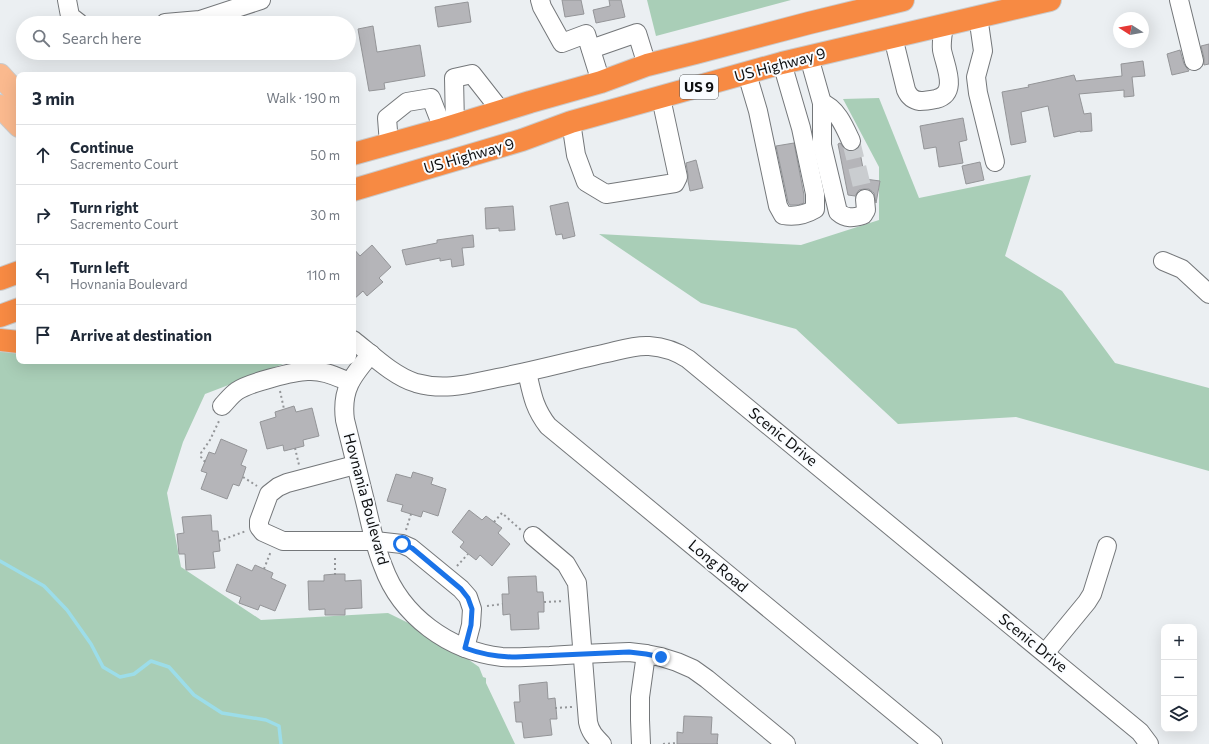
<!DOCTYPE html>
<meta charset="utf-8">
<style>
body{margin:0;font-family:Commissioner,sans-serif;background:#f2f2f3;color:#1f2937}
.controls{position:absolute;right:12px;bottom:12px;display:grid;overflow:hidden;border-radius:8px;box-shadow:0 4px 16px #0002}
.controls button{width:36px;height:36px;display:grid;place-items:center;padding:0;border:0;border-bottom:1px solid #e0e1e3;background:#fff;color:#1f2937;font:20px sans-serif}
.compass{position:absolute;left:1113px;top:12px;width:36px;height:36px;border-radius:50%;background:#fff;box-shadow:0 4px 16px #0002;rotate:281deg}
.stop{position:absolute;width:12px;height:12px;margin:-9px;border:3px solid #1a73e8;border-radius:50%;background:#fff}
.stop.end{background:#1a73e8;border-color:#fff;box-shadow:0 1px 4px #0008}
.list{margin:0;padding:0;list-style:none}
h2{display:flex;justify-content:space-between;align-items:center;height:52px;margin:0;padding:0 16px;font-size:17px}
h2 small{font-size:13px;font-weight:400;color:#747a83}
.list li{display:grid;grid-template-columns:26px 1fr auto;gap:12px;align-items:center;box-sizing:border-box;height:60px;padding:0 16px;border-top:1px solid #e0e1e3}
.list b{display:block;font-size:15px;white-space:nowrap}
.list p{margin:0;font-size:13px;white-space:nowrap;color:#747a83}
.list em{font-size:13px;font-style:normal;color:#747a83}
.icon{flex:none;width:22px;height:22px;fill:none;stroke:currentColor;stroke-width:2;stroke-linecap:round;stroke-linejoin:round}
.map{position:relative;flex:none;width:1209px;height:744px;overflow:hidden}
.search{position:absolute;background:#fff;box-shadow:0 4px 16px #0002;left:16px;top:16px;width:340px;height:44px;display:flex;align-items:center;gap:10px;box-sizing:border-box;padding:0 14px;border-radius:22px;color:#747a83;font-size:15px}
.panel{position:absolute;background:#fff;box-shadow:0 4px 16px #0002;left:16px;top:72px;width:340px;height:292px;border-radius:8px}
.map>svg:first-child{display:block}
.green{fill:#a9ceb7}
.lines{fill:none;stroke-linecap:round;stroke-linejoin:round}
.stream{stroke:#9cdde9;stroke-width:3.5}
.building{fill:#b5b5b9;stroke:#949598}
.minor-tunnel{stroke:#cacdd0;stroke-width:18;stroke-dasharray:18 9;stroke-linecap:butt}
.minor-casing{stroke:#74777a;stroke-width:20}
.major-casing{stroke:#cacaca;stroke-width:24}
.highway-casing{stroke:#cacaca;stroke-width:24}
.path{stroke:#939598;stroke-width:2;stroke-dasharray:2 3;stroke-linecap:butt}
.minor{stroke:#fff;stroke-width:18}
.major{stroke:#fab98e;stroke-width:22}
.highway{stroke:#f78a43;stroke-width:22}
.route{stroke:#1a73e8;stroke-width:5}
.labels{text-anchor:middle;stroke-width:4;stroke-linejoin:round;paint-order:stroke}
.shield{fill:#f9fcff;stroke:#545658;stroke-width:1}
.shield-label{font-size:14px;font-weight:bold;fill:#0e0f10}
.street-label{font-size:15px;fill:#0e0f10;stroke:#f9fcff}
</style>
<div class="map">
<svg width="1209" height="744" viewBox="0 0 1209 744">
<rect width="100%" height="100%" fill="#ebeff2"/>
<g class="green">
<polygon points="647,0 791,0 656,36"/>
<polygon points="879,98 919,198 1031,175 1005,256 1062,291 1115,363 1209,388 1209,471 1016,417 898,424 796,329 701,303 599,234 801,245 879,220 879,167 843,99"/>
<polygon points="0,348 19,350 19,361 291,361 205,394 183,442 167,493 181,567 261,620 388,613 435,636 479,667 483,677 486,678 486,683 515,744 0,744"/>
</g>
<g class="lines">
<polyline class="stream" points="0,561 44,586 67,610 91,644 103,667 120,677 134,674 151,661 169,667 194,695 222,713 266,720 279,726 281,744"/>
</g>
<g class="building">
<polygon points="562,0 581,0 584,14 565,17"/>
<polygon points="609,0 621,0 625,17 596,23 593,10 610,6"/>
<polygon points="468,2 471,22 438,27 435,7"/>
<polygon points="373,26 377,52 420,45 425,76 384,83 385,89 369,91 358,29"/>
<polygon points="1209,44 1209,64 1204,65 1204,58 1201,46"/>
<polygon points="1180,50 1184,64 1189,71 1172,75 1167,54"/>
<polygon points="1143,61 1145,76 1132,77 1134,96 1124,97 1124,90 1079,94 1084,114 1091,113 1092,131 1080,132 1080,131 1054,137 1048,106 1021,112 1026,142 1011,145 1002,92 1029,87 1028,85 1074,75 1076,81 1122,76 1121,64"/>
<polygon points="963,118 967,140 959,142 963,163 939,167 936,147 924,149 920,126"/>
<polygon points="794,143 804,195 804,203 798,205 790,205 788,202 776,146"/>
<polygon points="840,143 845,149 850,151 855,151 859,147 865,179 880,181 876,203 874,193 869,189 864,189 859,190 855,196 848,195 838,144"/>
<polygon points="696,160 703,188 690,191 688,181 688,175 686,163"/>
<polygon points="980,162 984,180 966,184 962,166"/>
<polygon points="568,202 575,236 563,239 562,234 556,235 550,206"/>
<polygon points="513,206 515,230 499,231 499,228 486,229 485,208"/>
<polygon points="473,235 474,247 462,248 464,265 452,267 451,259 440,261 440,258 406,265 402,250 437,243 437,240"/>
<polygon points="372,245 391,267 379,278 383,282 367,296 363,291 353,300 353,248 360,256"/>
<polygon points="294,406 296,412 312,408 319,436 303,440 304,446 284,451 283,445 267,449 260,422 276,417 275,412"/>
<polygon points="221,439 247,450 241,465 246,467 242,479 239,486 233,484 227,499 201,489 207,473 201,471 209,452 215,454"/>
<polygon points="413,472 433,478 431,484 446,489 438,516 423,511 421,517 401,511 403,505 387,501 396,474 411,478"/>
<polygon points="469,510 482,520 486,516 502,528 498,533 510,544 492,566 480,555 476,560 466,552 460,547 464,542 452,532"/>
<polygon points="211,515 212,531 218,531 220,551 213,552 215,568 186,570 185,554 179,554 177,534 184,533 182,517"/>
<polygon points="237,564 252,571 255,565 273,573 271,578 286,585 275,611 260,605 258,610 239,603 241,597 226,591"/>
<polygon points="336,574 345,574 345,581 361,580 362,608 345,609 345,615 325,615 325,609 309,610 308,581 324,581 324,575"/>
<polygon points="536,576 537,592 543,592 544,604 544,612 538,612 539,629 511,630 510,614 503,615 502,594 509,594 508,577"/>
<polygon points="547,682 548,699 555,698 557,719 550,719 552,735 524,738 522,722 516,722 515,710 514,702 520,702 519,685"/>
<polygon points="684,716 712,717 711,734 718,734 717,744 677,744 677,732 683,733"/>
</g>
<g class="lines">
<polyline class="minor-tunnel" points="851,141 865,199"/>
<defs>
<g id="minor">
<polyline points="67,0 70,16 79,23"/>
<polyline points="540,0 542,7 562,43 586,34 601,82"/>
<polyline points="1179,0 1194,61"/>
<polyline points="978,16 983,51 976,77 978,93 995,162"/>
<polyline points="165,23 200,20 261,0"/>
<path d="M893,37L906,90C909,97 913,100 920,101C925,101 931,100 936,99C959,93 945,66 942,50C941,42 943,33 944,25"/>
<polyline points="591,49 637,33 647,65"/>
<polyline points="809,57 822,103"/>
<path d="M747,74L758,111L778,206L783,215C795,217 805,215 815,209V194L801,128L782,63"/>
<polyline points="571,122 576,155 586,182 606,194 675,183 678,177 661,98"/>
<polyline points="455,125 454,78 472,74 501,111"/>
<path d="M851,141C845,128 837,108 822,103V145L838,212C846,219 853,218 863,215L866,210L865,199"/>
<polyline points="389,144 387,118 407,102 431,98 443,129"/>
<polyline points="1163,261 1182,269 1209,294"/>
<path d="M353,340C371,354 393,376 416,383C445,391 468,384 497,378C534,371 570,361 607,353C620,350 635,345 649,346C663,347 676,351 688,359L1140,732L1149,744"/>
<path d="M371,354C352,376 341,390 345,420C352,448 359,477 366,505C371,526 375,547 383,566C401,616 449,651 502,657C518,658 534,656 550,656C576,654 602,653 629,652L646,654L661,657L677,662L693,669L707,679L786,744"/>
<path d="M527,372C532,394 534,408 548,426L933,744"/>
<path d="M222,406C227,401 231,395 237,391C248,383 295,371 308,371C323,370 337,377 350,382"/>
<polyline points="355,465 287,483 278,487 269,494 259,521 259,527 263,532 283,541 375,541 402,544 411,548 461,589 468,597 472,609 471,625 465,648"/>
<path d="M533,536L566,564L577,583L588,722C590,732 595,737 602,744"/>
<polyline points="1045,653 1087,602 1092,594 1107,546"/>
<polyline points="641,744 640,720 640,697 646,654"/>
</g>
<g id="major">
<polyline points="0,75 19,96"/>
<polyline points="0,106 19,126"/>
</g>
<g id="highway">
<polyline points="353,154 443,129 530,102 601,82 647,65 695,53 809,23 903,0"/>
<polyline points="353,190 522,140 571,122 782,63 1050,0"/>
<polyline points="0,279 19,272"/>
<polyline points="0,316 19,309"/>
<polyline points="0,340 19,342"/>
</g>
</defs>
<use href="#minor" class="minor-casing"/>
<use href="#major" class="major-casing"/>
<use href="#highway" class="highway-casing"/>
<g class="path">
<polyline points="280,391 284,409"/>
<polyline points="295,448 299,465"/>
<polyline points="205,462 201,457 201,453 210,440 219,421"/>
<polyline points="243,477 257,486"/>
<polyline points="494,522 502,513 521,530"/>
<polyline points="406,530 411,514"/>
<polyline points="219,541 246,531"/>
<polyline points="457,566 468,554"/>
<polyline points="264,569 271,551"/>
<polyline points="335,575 335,555"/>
<polyline points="544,602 564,601"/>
<polyline points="487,606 503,604"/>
<polyline points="555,708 572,707"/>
<polyline points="663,744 677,743"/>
<polyline points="717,744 718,744"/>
</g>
<use href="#minor" class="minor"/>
<use href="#major" class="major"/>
<use href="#highway" class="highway"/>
</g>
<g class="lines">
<path class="route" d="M402,544L412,548L461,589L468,598L472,609L471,625L465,648C481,654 498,657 516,657L629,652L646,654L661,657"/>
</g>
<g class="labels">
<rect class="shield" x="680" y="75" width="38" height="24" rx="3"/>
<g class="shield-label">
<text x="699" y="92">US 9</text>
</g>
<g class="street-label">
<text transform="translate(780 65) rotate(-15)" y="5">US Highway 9</text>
<text transform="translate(469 156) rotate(-16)" y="5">US Highway 9</text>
<text transform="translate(783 437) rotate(39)" y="5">Scenic Drive</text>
<text transform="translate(366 499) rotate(75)" y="5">Hovnania Boulevard</text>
<text transform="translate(718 566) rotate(40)" y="5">Long Road</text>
<text transform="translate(1033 643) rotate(39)" y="5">Scenic Drive</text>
</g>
</g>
</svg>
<div class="controls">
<button>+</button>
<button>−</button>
<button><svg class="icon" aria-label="layers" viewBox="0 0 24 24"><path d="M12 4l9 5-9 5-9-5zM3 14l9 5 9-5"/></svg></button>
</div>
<svg class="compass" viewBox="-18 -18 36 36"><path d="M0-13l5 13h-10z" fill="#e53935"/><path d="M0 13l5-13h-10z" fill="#747a83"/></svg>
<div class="stop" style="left:402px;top:544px"></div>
<div class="stop end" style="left:661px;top:657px"></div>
<div class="search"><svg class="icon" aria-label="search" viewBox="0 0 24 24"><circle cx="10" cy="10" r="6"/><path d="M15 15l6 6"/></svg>Search here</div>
<section class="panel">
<h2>3 min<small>Walk · 190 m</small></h2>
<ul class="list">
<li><svg class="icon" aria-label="ahead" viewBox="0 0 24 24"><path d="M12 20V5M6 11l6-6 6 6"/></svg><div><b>Continue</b><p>Sacremento Court</p></div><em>50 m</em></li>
<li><svg class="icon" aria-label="right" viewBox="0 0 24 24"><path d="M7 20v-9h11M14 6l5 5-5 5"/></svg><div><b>Turn right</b><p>Sacremento Court</p></div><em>30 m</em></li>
<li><svg class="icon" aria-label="left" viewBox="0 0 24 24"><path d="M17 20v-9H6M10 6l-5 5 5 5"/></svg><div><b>Turn left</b><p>Hovnania Boulevard</p></div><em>110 m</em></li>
<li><svg class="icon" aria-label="arrive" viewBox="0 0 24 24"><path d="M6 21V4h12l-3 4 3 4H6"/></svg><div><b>Arrive at destination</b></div></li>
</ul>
</section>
</div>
